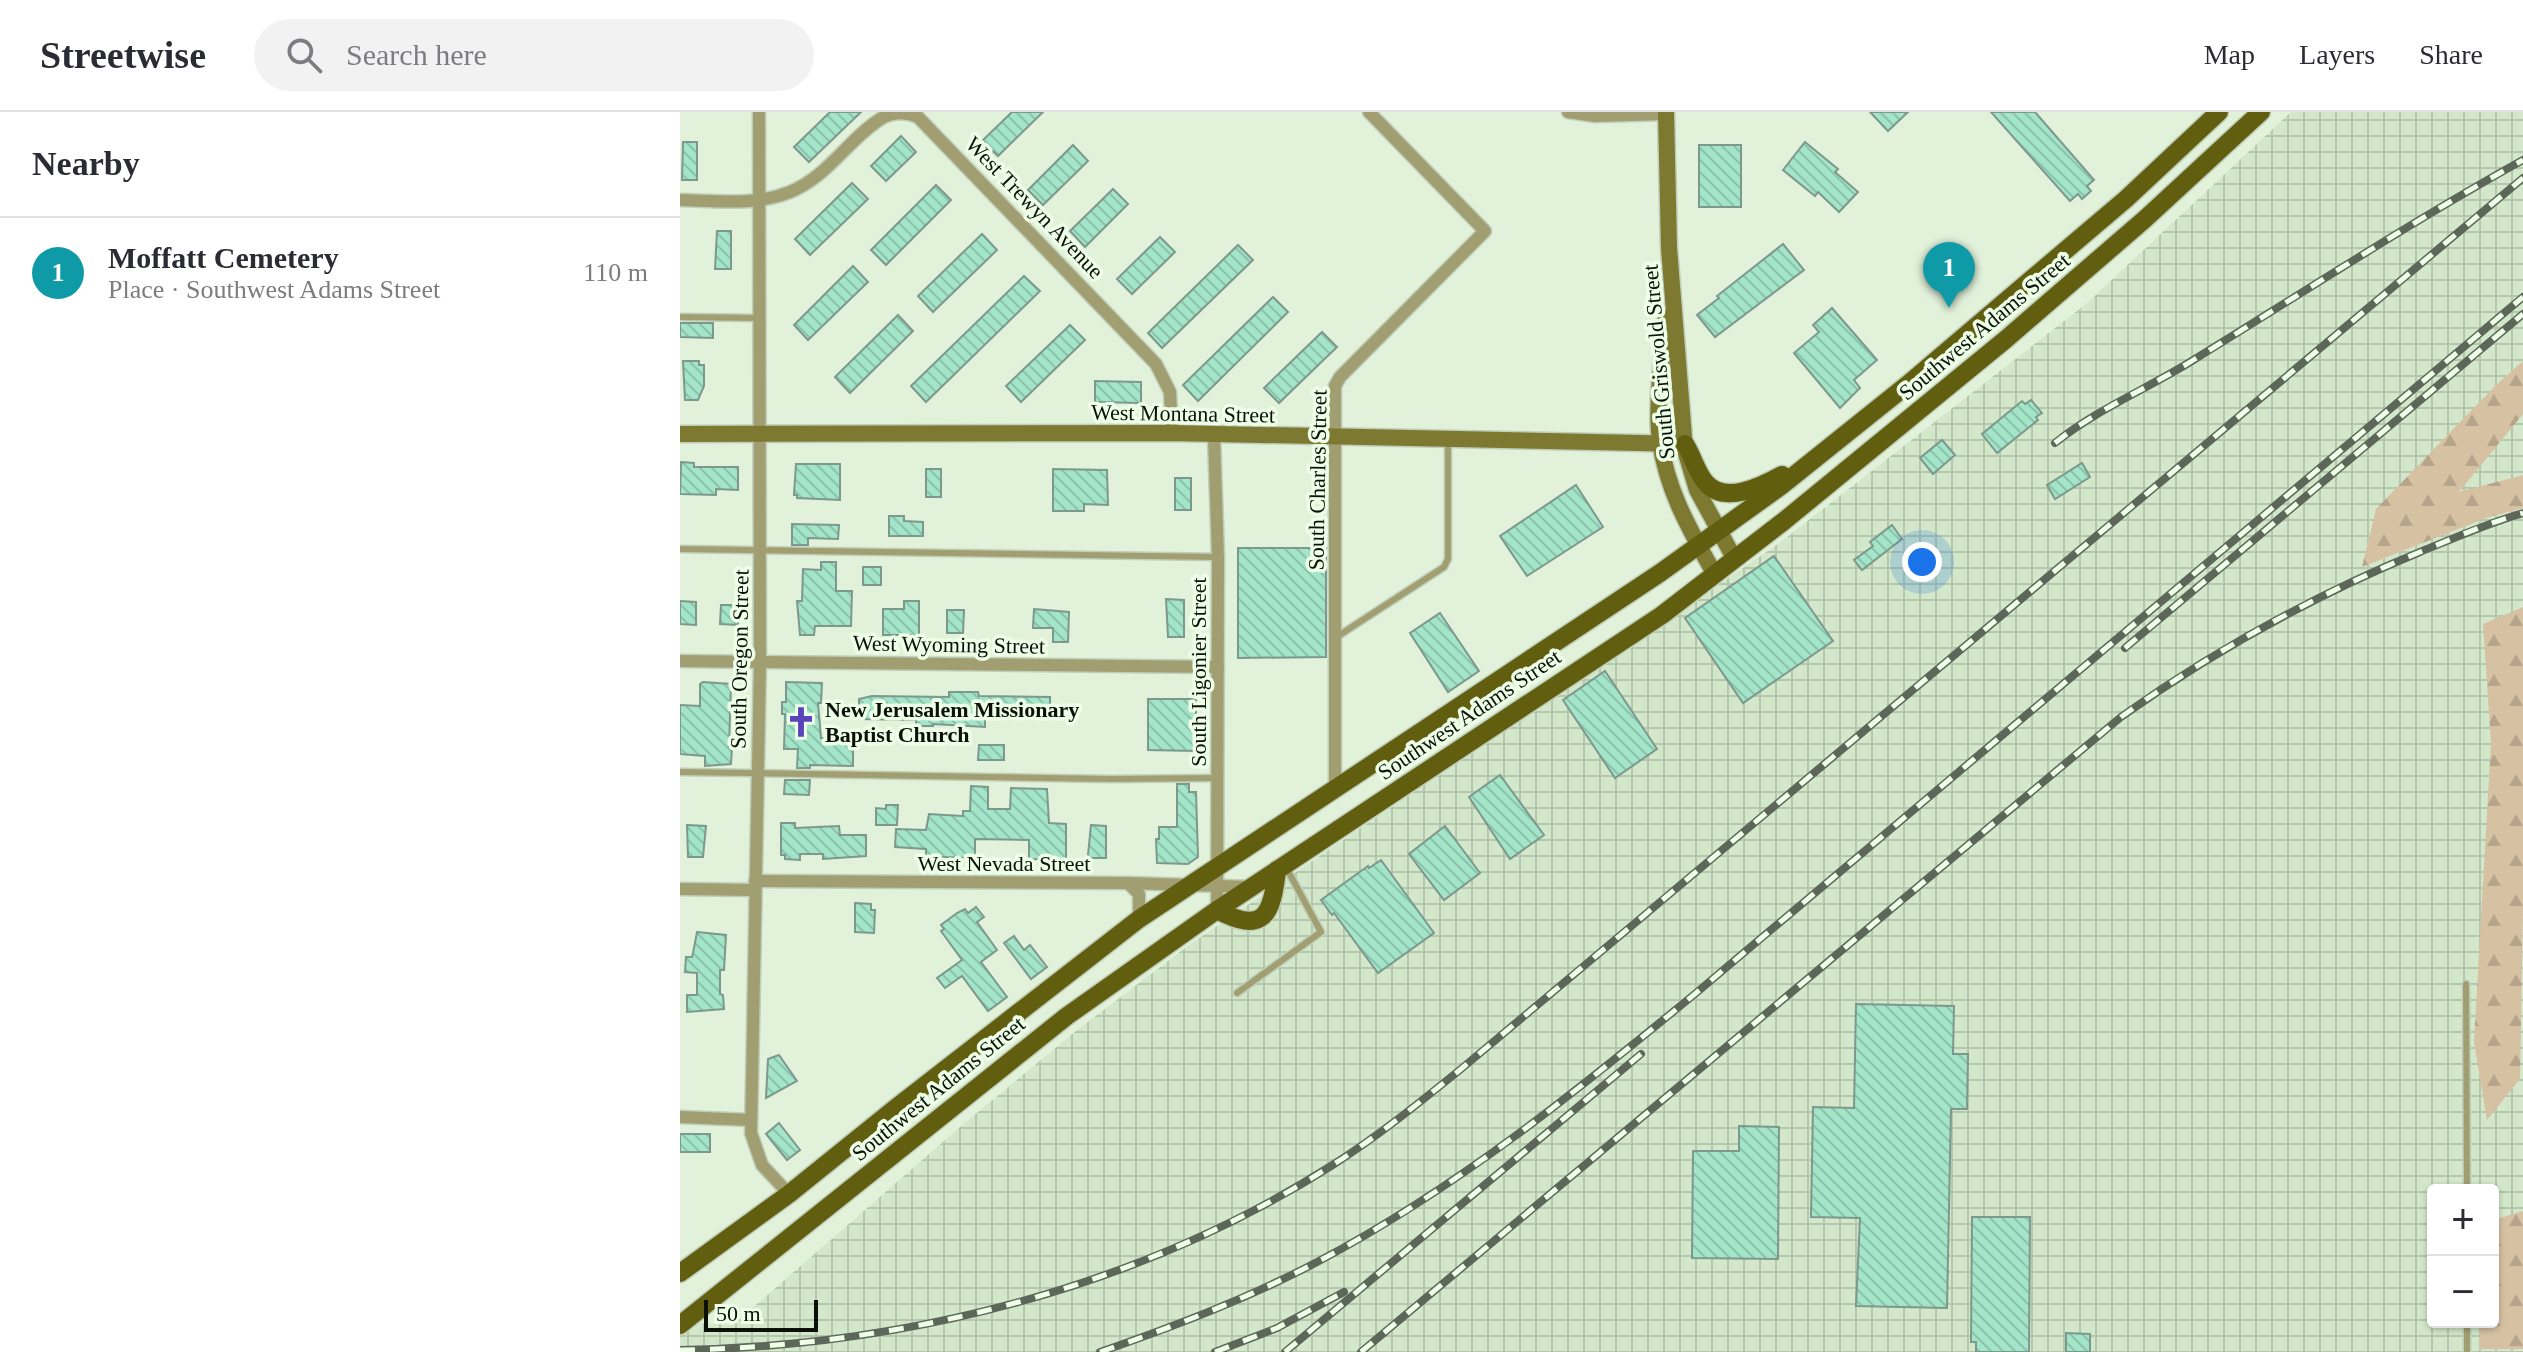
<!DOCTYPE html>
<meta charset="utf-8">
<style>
body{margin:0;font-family:"Times New Roman",serif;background:#f2f2f3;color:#2b2b33}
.controls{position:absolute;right:24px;bottom:24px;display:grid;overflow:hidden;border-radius:8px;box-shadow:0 2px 6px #0004}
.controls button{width:72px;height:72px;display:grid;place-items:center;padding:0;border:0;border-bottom:2px solid #e1e1e2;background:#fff;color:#2b2b33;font:40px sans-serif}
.scale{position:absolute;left:24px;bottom:20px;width:114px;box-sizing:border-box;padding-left:8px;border:4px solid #0b1109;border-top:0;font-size:22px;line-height:28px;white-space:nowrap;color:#0b1109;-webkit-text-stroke:6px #eeffe7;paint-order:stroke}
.you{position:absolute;left:1242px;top:450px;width:28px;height:28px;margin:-20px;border:6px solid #fff;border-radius:50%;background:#1a73e8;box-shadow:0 0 0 12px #1a73e833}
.badge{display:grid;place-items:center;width:52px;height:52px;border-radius:50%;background:#5a43bb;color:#fff;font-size:26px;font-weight:700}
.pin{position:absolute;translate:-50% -66px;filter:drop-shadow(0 2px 4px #0008)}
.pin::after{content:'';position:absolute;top:42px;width:28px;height:24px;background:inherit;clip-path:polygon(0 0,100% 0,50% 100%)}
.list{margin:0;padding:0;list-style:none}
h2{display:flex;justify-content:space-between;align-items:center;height:104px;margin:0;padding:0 32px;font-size:34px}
h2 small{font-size:26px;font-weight:400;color:#7c7c81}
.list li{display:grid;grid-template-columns:52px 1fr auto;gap:24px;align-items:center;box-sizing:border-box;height:112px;padding:0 32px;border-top:2px solid #e1e1e2}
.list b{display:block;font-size:30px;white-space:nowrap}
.list p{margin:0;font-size:26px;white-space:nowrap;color:#7c7c81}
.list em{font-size:26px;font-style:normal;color:#7c7c81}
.icon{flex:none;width:44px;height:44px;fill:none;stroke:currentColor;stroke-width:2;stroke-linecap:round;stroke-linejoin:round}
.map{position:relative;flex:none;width:1843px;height:1240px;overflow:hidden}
header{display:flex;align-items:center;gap:48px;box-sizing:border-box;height:112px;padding:0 40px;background:#fff;border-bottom:2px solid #e1e1e2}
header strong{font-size:38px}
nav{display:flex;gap:44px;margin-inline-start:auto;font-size:28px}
.search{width:560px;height:72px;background:#f2f2f3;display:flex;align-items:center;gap:20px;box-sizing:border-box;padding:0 28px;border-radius:44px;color:#7c7c81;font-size:30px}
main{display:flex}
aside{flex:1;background:#fff}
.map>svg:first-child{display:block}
.industrial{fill:url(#industrial-grid);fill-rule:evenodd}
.forest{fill:url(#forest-firs)}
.building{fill:url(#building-back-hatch);stroke:#7d988c;stroke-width:2}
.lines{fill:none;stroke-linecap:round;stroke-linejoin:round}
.lane-casing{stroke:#bfcdb9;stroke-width:9}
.street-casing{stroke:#bfcdb9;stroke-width:15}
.secondary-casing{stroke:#bfcdb9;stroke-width:19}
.primary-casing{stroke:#bfcdb9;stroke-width:21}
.lane{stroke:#a19f72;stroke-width:6}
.street{stroke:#a19f72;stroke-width:12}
.secondary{stroke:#7d7931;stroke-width:16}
.primary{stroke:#625e0f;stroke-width:18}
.rail-casing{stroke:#5c6659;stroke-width:8}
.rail{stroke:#eeffe7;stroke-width:5;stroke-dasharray:15;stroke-linecap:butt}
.labels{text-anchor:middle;stroke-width:7;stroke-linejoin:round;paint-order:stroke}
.street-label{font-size:22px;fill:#0b1109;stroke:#eeffe7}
.poi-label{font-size:22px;font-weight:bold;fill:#0b1109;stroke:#eeffe7;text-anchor:start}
</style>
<header>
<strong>Streetwise</strong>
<div class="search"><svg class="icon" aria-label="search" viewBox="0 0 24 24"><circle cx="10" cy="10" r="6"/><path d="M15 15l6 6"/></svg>Search here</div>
<nav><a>Map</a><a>Layers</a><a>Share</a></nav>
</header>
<main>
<aside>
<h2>Nearby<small></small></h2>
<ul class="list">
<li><span class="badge" style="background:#0f9aa8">1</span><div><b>Moffatt Cemetery</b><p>Place · Southwest Adams Street</p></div><em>110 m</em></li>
</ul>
</aside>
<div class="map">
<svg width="1843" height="1240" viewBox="0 0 1843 1240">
<defs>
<pattern id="industrial-grid" width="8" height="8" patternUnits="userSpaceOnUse" patternTransform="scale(2)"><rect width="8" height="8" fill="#d3e8ca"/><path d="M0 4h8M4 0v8" fill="none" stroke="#b4c6ac"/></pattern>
<pattern id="forest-firs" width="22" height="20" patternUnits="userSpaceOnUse" patternTransform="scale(2)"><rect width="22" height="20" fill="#d7c1a3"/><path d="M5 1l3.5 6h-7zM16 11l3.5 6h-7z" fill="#b7a58b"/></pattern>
<pattern id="building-back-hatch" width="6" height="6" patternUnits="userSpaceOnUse" patternTransform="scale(2)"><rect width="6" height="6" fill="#a3e5c9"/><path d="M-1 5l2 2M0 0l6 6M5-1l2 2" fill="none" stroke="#8bc3ab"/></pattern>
</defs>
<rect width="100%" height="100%" fill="#e1f1da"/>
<path class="industrial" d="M1611,0H1843V1240H0V1210L53,1213L287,1009L396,919L509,833L1098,432L1406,192ZM1753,1078H1813V1210H1753Z"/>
<g class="forest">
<polygon points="1843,249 1843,302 1779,380 1843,363 1843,396 1806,406 1682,455 1696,397 1815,274"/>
<polygon points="1843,495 1843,795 1840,967 1807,1008 1794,930 1811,631 1803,512"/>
<polygon points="1843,1099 1843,1237 1799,1237 1800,1210 1813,1210 1813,1108"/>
</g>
<g class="building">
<polygon points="150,0 181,0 129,50 114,35"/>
<polygon points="332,0 363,0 318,44 302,29"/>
<polygon points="1190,0 1228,0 1208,19"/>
<polygon points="1311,0 1355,0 1414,68 1407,74 1411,79 1402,87 1398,82 1390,89"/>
<polygon points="221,24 236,40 206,69 191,54"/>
<polygon points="3,30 17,30 17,68 2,68"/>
<polygon points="1125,30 1158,57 1155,60 1178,80 1159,100 1138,80 1135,84 1103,58"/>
<polygon points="393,33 408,49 363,93 348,78"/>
<rect x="1019" y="33" width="42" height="62"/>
<polygon points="172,71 188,87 130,143 115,127"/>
<polygon points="256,73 271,88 206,153 191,138"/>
<polygon points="433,77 448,92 405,135 390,119"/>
<polygon points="37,119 51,119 51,157 35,157"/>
<polygon points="302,122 317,138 253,200 238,184"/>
<polygon points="480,125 495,140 452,182 437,167"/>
<polygon points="1103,132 1124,158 1035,225 1017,203 1039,186 1037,184"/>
<polygon points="558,133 573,148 482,236 468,221"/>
<polygon points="173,154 188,170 128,228 114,213"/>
<polygon points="344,164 360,179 246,290 231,274"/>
<polygon points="593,185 608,200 518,289 503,273"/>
<polygon points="1152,196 1197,248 1174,268 1180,276 1160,296 1114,241 1139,220 1133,213"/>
<polygon points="218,203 233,219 170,281 155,265"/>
<polygon points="0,211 33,211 33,226 0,225"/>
<polygon points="390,213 405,228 341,290 326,274"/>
<polygon points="642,220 657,235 599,291 584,276"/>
<polygon points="3,249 19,249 19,253 24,253 24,274 18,288 5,288"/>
<polygon points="415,269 461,270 461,291 415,290"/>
<polygon points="1351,288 1362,301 1356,305 1358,308 1317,341 1302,322 1342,289 1345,292"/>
<polygon points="1262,328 1275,343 1253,362 1240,346"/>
<polygon points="1,350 14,351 14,355 58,355 58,378 36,377 36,383 0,382"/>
<polygon points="1402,351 1410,365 1375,387 1367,373"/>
<polygon points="116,352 160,352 160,388 117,386 117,383 114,383"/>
<rect x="246" y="357" width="15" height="28"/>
<polygon points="373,357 427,358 428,393 404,392 404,399 373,399"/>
<rect x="495" y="366" width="16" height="32"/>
<polygon points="896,373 923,415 847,464 820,424"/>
<polygon points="209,404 224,404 224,409 243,410 243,424 209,424"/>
<polygon points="112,412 159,413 158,427 128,426 128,433 112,433"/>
<polygon points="1212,413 1222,427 1182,458 1174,448 1193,434 1190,430"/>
<polygon points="558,436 646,436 646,545 558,546"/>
<polygon points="1094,444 1153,529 1063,591 1005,506"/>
<polygon points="141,450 156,450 156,479 172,479 171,514 135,514 134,523 120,523 117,489 122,489 123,457 141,458"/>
<rect x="183" y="455" width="18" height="18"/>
<polygon points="486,487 504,488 504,525 488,525"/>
<polygon points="0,489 16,490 16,513 0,512"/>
<polygon points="224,489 239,489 239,523 203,523 203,497 224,497"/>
<polygon points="41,493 58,493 58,513 40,512"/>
<polygon points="354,497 389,500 388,530 373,530 373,516 353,516"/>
<polygon points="267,498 284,498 283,521 267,521"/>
<polygon points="760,501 799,559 768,580 730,521"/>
<polygon points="925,559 977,637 935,666 883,588"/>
<polygon points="23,570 51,572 49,635 52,635 51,652 25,654 25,644 0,642 0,593 20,594 20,572"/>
<polygon points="106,570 142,571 141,591 138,591 141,626 173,627 173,654 130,653 130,656 117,656 118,637 104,637 105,602 102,602 102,590 106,590"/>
<polygon points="269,580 298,580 299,584 370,585 370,604 305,606 305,615 253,612 253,614 236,614 236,608 179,607 179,587 192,584 269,585"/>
<polygon points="468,587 516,587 516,639 468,638"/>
<polygon points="299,633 324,633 324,648 298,648"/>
<polygon points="820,663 864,723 830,747 789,685"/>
<polygon points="105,668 130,668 129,683 104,682"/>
<polygon points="497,672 509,672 509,680 516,680 518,745 508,752 477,751 476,727 479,727 479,715 497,715"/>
<polygon points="291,674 308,675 308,697 330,697 331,676 367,677 369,711 386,712 386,748 349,747 349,728 295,727 295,746 262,745 262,749 246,749 246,737 215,735 216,717 246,718 249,702 283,704 283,699 290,699"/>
<polygon points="206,693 218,693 217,713 196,713 196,696 206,697"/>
<polygon points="101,711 115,711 115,716 159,714 160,723 186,723 186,744 143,747 143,742 120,742 120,748 105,747 105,743 101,743"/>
<polygon points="7,713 26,714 23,745 8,745"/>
<polygon points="411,713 426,714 426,746 410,746 408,743"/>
<polygon points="765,714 800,761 764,788 729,742"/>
<polygon points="701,748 754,821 698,861 654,801 652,803 641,788 688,754 689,756"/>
<polygon points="175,791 191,792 191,798 195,798 194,821 175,820"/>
<polygon points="296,795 304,805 297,810 317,838 301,850 327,885 308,899 282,864 265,876 257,866 282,848 261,819 264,817 261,813 277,801 285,797 288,801"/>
<polygon points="17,820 46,823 44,858 40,858 40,882 43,883 44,897 7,900 7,883 17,883 17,861 5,860 6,845 12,845 13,841"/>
<polygon points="334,824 344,838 350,833 367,855 351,867 324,831"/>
<polygon points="1176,892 1274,894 1273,942 1288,942 1287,997 1271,997 1267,1196 1176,1194 1180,1106 1131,1105 1133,995 1174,996"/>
<polygon points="99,943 117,969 86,986 88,947"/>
<polygon points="99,1011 120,1038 107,1048 86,1022"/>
<polygon points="1059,1014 1099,1015 1098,1147 1012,1146 1013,1039 1059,1039"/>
<rect x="0" y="1022" width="30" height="18"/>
<polygon points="1292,1105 1350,1105 1349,1240 1296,1240 1296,1230 1291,1230"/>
<polygon points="1386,1221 1410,1222 1410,1240 1386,1240"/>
</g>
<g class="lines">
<defs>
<g id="lane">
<polyline points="0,205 80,206"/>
<polyline points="0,437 538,445"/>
<polyline points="655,526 764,455 768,447 768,330"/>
<polyline points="0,660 431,667 536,666"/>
<polyline points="1786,872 1787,1078"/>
<polyline points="557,881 641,820 607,757"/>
<polyline points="1787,1240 1787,1210"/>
</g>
<g id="street">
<polyline points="79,0 80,550 71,1021 82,1053 109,1082"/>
<polyline points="888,0 915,4 986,2"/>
<path d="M0,88C38,89 75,94 110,80C149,64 169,26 202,6C213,0 226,0 238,5L476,252L490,280L492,321"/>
<polyline points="534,324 538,445 537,798"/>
<polyline points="0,549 538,555"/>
<polyline points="655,677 655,274 660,265 805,119 689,0"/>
<polyline points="75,769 448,771 571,775"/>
<polyline points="448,771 459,782 459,807"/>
<polyline points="0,777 75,778"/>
<polyline points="0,1005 71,1008"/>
</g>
<g id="secondary">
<polyline points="986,0 989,136 1005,338 1017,378 1054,446"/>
<path d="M986,205C983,242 975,294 980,329C987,379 1010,418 1034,461"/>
<polyline points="0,322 492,321 1005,332"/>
</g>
<g id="primary">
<path d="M1005,332C1013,344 1016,360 1026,371C1045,393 1082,374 1102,363"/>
<path d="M537,798C584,823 592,803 597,758"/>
<polyline points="0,1161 109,1082 217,995 459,807 980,461 1101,374 1227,273 1446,87 1539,0"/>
<polyline points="0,1213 387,904 537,798 982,503 1104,409 1325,228 1465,107 1581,0"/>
</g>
</defs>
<use href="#lane" class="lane-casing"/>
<use href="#street" class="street-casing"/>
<use href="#secondary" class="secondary-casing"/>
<use href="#primary" class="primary-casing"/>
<use href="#lane" class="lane"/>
<use href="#street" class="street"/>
<use href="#secondary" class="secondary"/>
<use href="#primary" class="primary"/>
<defs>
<g id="rail">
<path d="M1375,331C1417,297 1469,276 1515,247C1624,180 1731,110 1843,48"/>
<polyline points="1445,536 1843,202"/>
<path d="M0,1238C226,1234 458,1176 651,1054C697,1025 739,991 781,957L1843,66"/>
<path d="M420,1240C495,1214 569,1186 639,1149C777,1076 897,979 1016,881L1843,185"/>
<polyline points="535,1240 597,1216 664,1180"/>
<polyline points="605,1240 961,942"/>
<path d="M681,1240L1441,605C1535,538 1633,484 1740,440C1774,426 1808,411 1843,401"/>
</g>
</defs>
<use href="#rail" class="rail-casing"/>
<use href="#rail" class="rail"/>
</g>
<defs>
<symbol id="church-bare" viewBox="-9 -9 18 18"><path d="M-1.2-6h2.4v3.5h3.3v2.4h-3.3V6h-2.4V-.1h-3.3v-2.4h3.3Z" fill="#5a43bb" stroke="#eeffe7" stroke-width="2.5" paint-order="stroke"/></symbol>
</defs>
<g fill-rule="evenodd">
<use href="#church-bare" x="99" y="588" width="44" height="44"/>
</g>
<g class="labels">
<g class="street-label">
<text transform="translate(355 95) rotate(46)" y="8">West Trewyn Avenue</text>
<text transform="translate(1304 214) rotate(-40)" y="8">Southwest Adams Street</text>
<text transform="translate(978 250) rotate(-95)" y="8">South Griswold Street</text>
<text transform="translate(503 301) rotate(1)" y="8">West Montana Street</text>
<text transform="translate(637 368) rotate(-89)" y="8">South Charles Street</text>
<text transform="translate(269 532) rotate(1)" y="8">West Wyoming Street</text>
<text transform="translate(59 547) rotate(-89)" y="8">South Oregon Street</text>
<text transform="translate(518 560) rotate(-90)" y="8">South Ligonier Street</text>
<text transform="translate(789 602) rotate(-34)" y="8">Southwest Adams Street</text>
<text x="324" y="759">West Nevada Street</text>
<text transform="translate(258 976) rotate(-39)" y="8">Southwest Adams Street</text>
</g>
<g class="poi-label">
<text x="145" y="605">New Jerusalem Missionary<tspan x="145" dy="25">Baptist Church</tspan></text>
</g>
</g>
</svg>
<div class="controls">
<button>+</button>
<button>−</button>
</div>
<div class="scale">50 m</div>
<div class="you"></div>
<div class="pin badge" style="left:1269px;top:196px;background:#0f9aa8">1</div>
</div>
</main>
